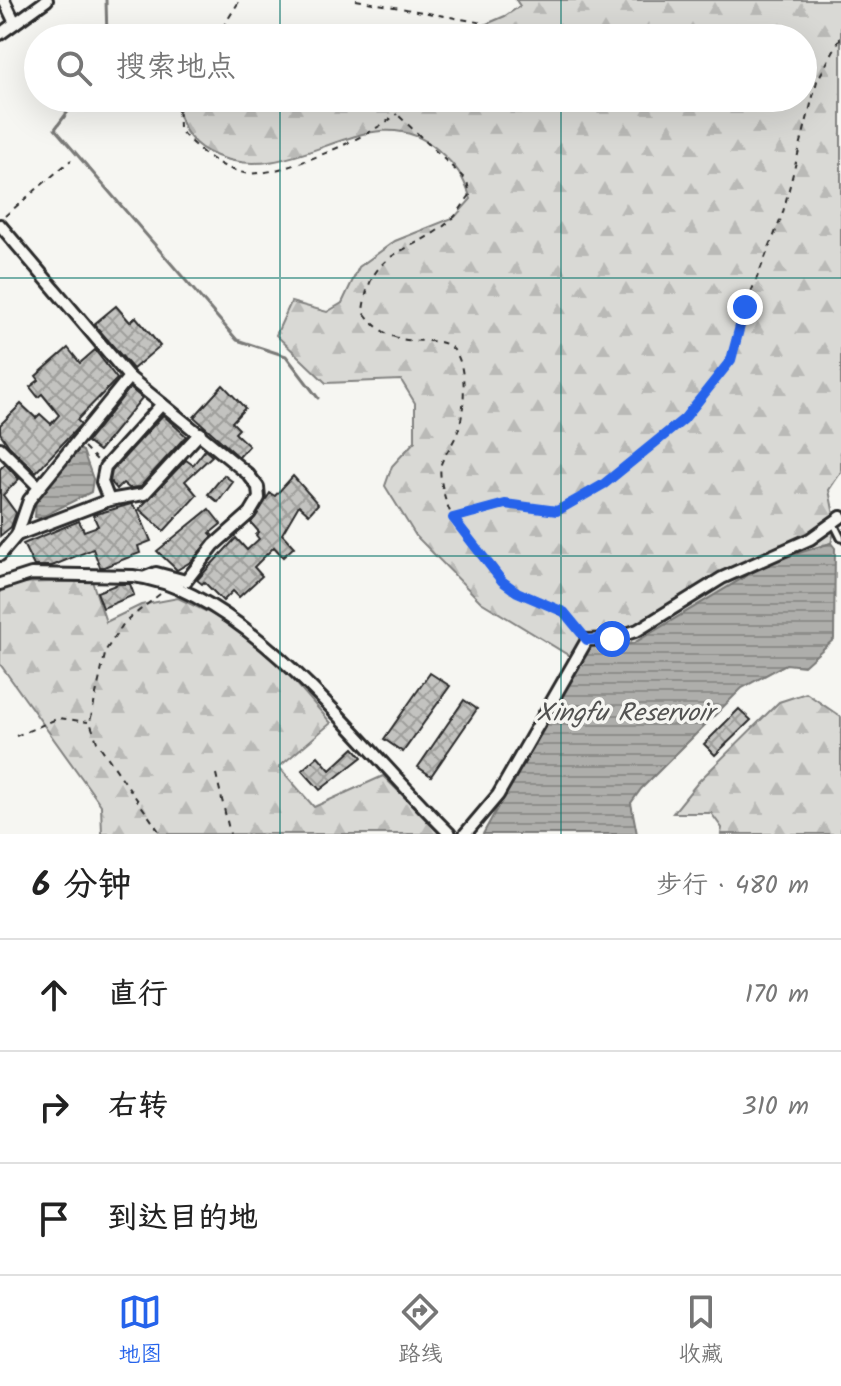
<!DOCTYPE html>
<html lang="zh">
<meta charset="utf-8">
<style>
body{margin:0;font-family:Kalam,"LXGW WenKai TC",sans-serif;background:#f6f6f6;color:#222}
.stop{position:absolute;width:24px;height:24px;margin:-18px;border:6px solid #2563eb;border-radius:50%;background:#fff}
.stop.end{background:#2563eb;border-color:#fff;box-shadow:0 2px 8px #0008}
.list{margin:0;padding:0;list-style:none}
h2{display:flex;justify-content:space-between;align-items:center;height:104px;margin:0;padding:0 32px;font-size:34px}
h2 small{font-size:26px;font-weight:400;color:#767676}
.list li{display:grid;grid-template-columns:52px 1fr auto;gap:24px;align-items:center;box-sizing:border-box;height:112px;padding:0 32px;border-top:2px solid #e0e0e0}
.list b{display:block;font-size:30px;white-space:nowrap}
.list em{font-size:26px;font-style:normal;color:#767676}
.icon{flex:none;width:44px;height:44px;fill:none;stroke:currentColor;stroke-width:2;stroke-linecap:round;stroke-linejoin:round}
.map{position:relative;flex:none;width:841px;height:834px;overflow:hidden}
.search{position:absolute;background:#fff;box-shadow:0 8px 32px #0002;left:24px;right:24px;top:24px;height:88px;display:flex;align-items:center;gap:20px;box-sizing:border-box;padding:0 28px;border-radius:44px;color:#767676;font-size:30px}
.sheet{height:440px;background:#fff}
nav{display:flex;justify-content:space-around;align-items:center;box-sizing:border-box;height:112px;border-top:2px solid #e0e0e0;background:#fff;font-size:22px;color:#767676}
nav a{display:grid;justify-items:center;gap:4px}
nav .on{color:#2563eb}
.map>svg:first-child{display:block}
.forest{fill:url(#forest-firs);stroke:#828280;stroke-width:2}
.water{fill:url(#water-rules);stroke:#7a7a78;stroke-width:2}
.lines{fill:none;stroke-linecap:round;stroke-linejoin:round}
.stream{stroke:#7a7a78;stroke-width:3}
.building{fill:url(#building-cross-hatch);stroke:#2b2b2b;stroke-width:2}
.lane-casing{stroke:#2b2b2b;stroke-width:11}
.street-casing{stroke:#2b2b2b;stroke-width:16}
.path{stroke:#2b2b2b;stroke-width:2;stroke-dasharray:6 6;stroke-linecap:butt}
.lane{stroke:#f6f6f2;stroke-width:5}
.street{stroke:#f6f6f2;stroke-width:10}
.route{stroke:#2563eb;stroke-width:10}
.grid{fill:none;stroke:#0f766e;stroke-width:2;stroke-opacity:0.55}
.labels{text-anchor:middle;stroke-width:7;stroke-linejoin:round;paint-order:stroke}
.water-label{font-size:26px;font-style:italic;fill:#525251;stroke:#f6f6f2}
</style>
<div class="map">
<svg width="841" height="834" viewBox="0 0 841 834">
<defs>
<pattern id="forest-firs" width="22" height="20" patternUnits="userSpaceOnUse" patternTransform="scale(2)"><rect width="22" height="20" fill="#d9d9d5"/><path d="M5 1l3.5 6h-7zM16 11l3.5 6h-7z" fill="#babab7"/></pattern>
<pattern id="water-rules" width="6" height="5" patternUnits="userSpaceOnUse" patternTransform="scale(2)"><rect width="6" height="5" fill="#aeaeab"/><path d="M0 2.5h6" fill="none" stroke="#8e8e8b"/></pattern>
<pattern id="building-cross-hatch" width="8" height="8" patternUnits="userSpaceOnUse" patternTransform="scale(2)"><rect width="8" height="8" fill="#c3c3c0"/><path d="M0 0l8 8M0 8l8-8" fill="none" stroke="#9f9f9c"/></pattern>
</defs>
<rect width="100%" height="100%" fill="#f6f6f2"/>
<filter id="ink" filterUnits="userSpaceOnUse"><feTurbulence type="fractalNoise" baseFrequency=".0125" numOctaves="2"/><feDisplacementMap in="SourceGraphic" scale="16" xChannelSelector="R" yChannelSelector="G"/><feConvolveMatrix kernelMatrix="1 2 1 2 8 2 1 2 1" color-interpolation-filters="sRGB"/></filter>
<g filter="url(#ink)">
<g class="forest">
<path d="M516,0H841V472L829,490L836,525L831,543L770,562L634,643L612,648L587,644L578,661L481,602L416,536L385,486L392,466L415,441V403L401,380L326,383L276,335L291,302L327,312L342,303L359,267L395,241L455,217L471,199C462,174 458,168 438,150C372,91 298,189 217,156C193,147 182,131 177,107H210L215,98H803V38H454L505,16L520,6Z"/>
<polygon points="92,581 106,622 141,605 178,598 216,616 269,652 331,723 279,767 314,807 383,776 442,834 102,834 101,805 0,664 0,589 14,583"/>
<polygon points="806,693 841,717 841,834 721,834 722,828 711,813 673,813 699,781 779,702"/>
</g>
<g class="water">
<polygon points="79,449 83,451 93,479 91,492 40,518 35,517 36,500"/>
<polygon points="831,543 835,548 834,639 804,666 786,664 742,688 641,789 631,803 637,834 483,834 587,644 612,648 634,643 770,562"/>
</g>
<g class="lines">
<g class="stream">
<polyline points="106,0 107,38"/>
<polyline points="78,98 55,129 237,340 286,356 318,398"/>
</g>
</g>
<g class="building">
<polygon points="116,306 130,322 136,317 160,346 133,369 94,324"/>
<polygon points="68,348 80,363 95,350 117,379 77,420 81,424 36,472 9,446 0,433 0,425 21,404 36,418 40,414 51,424 59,415 42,394 38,397 30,387 39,380 36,376"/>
<polygon points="223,385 245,408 232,422 239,429 235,433 249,446 239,457 194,417"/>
<polygon points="130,388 142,398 99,451 87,442"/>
<polygon points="163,415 186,436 140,487 129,488 123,483 117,489 110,481 112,471"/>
<polygon points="205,450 212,456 185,481 197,495 164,531 139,509 186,460 193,465"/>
<polygon points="5,464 19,479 3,495 16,513 11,527 0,536 0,469"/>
<polygon points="224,475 233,482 218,502 208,494"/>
<polygon points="293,476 318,504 309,514 299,505 282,534 294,547 283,557 274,547 254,567 262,576 239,597 233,591 223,601 204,582 202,584 197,580 236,538 247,550 259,539 256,535 259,532 251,523 270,493 275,496"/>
<polygon points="131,504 138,511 151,541 138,546 140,553 104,567 100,567 93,549 52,566 34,566 23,544 79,521 84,531 98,526 93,515"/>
<polygon points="209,509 221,524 210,533 213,536 192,561 177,570 157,551"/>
<polygon points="118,584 130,584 134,595 103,608 97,592"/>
<polygon points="430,673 450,686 403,752 384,739"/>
<polygon points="464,700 477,709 431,776 418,767"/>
<polygon points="739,709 751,720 715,755 704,744"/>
<polygon points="354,748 362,757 320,790 302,770 318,756 330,770"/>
</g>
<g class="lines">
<defs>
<polyline id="lane" points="834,524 841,538"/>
<g id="street">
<polyline points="4,0 15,23"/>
<polyline points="0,34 47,0"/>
<polyline points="0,225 129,377"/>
<polyline points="0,448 39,487"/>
<polyline points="109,500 102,482 105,467 162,404"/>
<polyline points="17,535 109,500 144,494 200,433"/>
<polyline points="0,555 17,535 29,500 129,377 248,474 258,487 259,498 250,513 214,545 186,581 156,573 146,577"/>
<path d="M0,584L31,574L133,576C248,589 369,756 450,834"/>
<polyline points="465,834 498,795 587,640 612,639 638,630 722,578 810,539 841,517"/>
</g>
</defs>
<use href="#lane" class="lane-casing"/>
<use href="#street" class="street-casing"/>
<g class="path">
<polyline points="356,0 483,23 490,34 487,38"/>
<polyline points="216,38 240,0"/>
<path d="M178,98L179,129C195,148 218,168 244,173C277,179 371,136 397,114"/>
<path d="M407,98L397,106V114L467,181L470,195C464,203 458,214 451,220C411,256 371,245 363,311C396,359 434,329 453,349C468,364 465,412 458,431C454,443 445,453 441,464C438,478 446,505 453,518C462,536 499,581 516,591C545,608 558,606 582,633"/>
<polyline points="5,216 71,160"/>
<polyline points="84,447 99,462"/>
<polyline points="455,517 505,504 557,511 604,484 684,419 731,360 745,307 782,216 817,81 841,37"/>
<polyline points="160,594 124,623 106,650 90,722 97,742 161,834"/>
<polyline points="16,736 59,718 88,722"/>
<polyline points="216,774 230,834"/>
</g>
<use href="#lane" class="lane"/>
<use href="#street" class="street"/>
</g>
</g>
<g class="lines" filter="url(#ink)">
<polyline class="route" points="612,639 587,640 564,612 517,592 502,581 453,518 505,504 557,511 604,484 684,419 731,360 745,307"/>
</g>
<path class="grid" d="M280,0V38M561,0V38M280,98V834M561,98V834M0,278H841M0,556H841"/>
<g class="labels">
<g class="water-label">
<text x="625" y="721">Xingfu Reservoir</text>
</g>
</g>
</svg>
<div class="stop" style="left:612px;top:639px"></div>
<div class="stop end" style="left:745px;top:307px"></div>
<div class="search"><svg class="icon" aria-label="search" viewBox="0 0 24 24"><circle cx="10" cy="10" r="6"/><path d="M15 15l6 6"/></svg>搜索地点</div>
</div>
<section class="sheet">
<h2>6 分钟<small>步行 · 480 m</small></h2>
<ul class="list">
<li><svg class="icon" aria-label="ahead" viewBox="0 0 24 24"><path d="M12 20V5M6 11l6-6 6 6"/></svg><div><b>直行</b></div><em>170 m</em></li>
<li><svg class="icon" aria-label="right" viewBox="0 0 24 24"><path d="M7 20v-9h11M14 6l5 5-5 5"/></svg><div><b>右转</b></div><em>310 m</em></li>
<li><svg class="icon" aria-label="arrive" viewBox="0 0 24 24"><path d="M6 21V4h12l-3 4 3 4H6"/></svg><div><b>到达目的地</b></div></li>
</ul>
</section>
<nav>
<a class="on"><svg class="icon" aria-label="map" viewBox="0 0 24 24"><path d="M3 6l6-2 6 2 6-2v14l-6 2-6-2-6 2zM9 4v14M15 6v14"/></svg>地图</a>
<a><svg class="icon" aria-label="directions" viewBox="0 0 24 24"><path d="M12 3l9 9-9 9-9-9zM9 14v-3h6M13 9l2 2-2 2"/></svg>路线</a>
<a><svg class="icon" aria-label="saved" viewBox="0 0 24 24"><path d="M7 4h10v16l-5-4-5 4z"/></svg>收藏</a>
</nav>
